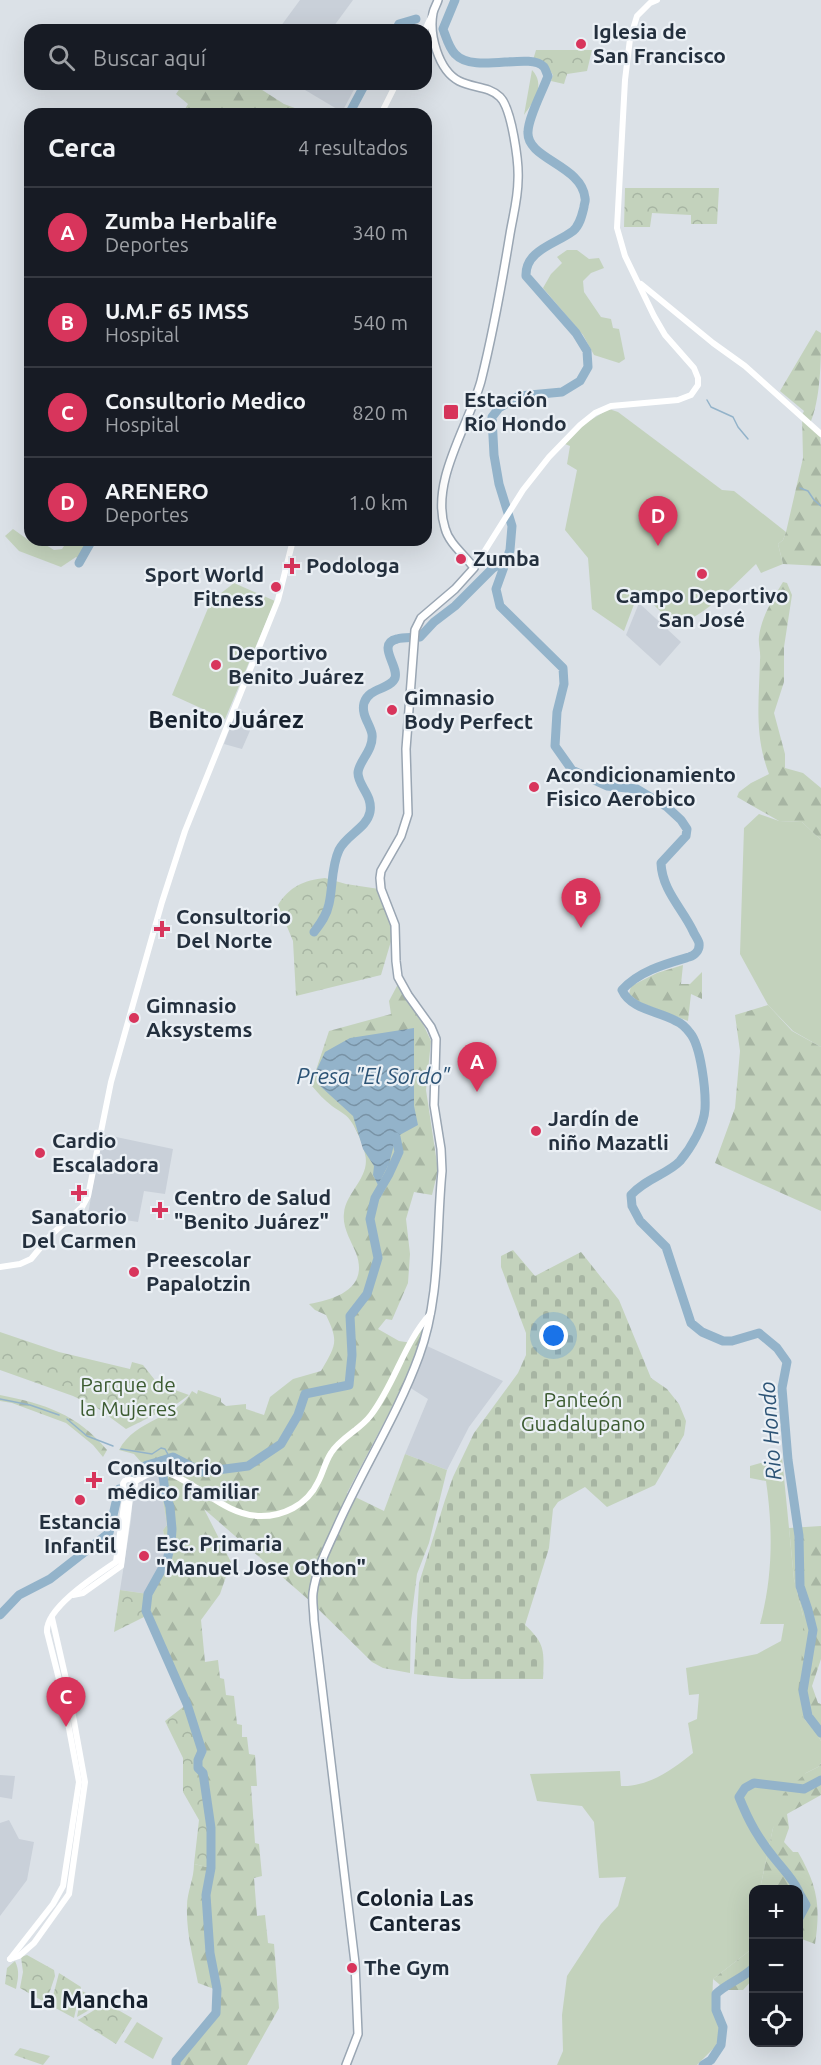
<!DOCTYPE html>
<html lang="es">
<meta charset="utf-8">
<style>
body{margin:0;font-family:Ubuntu,sans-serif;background:#242831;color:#f1f3f6}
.controls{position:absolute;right:18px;bottom:18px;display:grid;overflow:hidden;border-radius:12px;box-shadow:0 6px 24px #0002}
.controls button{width:54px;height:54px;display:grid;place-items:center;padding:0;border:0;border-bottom:2px solid #363941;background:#171b24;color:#f1f3f6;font:30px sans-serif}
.you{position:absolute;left:554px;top:1336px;width:21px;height:21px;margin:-15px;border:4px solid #fff;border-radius:50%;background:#1a73e8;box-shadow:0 0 0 9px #1a73e833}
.badge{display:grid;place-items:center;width:39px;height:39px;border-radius:50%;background:#d8355c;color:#fff;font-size:20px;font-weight:700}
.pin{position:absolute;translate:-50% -50px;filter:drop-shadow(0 2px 3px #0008)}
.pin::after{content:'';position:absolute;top:32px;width:21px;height:18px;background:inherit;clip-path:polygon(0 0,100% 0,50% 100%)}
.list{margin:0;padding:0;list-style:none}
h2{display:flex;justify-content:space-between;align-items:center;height:78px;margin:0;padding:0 24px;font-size:26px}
h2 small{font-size:20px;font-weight:400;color:#9ea1a6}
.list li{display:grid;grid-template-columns:39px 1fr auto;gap:18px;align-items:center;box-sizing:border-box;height:90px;padding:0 24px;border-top:2px solid #363941}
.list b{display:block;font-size:22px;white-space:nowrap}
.list p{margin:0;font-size:20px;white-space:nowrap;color:#9ea1a6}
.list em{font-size:20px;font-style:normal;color:#9ea1a6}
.icon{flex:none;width:33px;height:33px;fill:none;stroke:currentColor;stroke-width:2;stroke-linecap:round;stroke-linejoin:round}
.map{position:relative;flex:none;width:821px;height:2065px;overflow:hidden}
.search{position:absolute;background:#171b24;box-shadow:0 6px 24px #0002;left:24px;top:24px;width:408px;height:66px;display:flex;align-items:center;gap:15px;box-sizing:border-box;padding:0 21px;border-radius:18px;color:#9ea1a6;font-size:22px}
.panel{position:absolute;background:#171b24;box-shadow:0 6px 24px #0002;left:24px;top:108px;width:408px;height:438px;border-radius:18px}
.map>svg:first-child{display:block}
.built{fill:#c9d0d9}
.grass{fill:#c3d2bc}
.forest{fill:url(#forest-firs)}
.cemetery{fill:url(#cemetery-stones)}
.park{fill:url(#park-crowns)}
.water{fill:url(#water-waves)}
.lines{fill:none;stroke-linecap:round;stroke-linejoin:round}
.stream{stroke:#93b3ca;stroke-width:1.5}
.river{stroke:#93b3ca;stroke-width:9}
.primary-casing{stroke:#9aa6b3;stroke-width:10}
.secondary{stroke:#fff;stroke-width:6}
.primary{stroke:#fff;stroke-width:7}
.poi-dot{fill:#d8355c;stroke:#ebf0f5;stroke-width:2}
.labels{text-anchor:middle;stroke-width:4.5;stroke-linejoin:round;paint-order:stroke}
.poi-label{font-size:21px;font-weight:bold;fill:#24303e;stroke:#ebf0f5;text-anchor:start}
.park-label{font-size:21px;fill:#3c5b31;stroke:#ebf0f5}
.water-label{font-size:22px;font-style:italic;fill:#2c5375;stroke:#ebf0f5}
.neighbourhood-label{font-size:22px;font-weight:bold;fill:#17212e;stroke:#ebf0f5}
.quarter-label{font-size:24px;font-weight:bold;fill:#17212e;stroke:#ebf0f5}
</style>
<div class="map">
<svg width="821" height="2065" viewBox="0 0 821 2065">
<defs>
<pattern id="forest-firs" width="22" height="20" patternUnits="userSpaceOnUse" patternTransform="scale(1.5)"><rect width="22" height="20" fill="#c3d2bc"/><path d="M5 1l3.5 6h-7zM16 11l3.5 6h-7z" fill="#a7b5a3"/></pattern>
<pattern id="cemetery-stones" width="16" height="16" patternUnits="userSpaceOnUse" patternTransform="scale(1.5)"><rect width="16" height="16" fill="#c3d2bc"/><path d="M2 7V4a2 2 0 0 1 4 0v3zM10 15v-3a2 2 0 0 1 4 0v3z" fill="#a7b5a3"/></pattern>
<pattern id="park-crowns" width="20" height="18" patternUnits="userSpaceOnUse" patternTransform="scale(1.5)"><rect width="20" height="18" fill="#c3d2bc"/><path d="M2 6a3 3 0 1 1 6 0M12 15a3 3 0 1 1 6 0" fill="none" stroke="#a7b5a3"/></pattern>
<pattern id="water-waves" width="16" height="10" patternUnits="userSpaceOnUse" patternTransform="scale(1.5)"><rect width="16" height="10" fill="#93b3ca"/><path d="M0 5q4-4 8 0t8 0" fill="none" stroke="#7892a5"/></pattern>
</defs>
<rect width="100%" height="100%" fill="#dbe1e7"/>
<g class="built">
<polygon points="300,0 353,0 331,30 278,30"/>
<polygon points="295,84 357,84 342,112"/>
<polygon points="639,603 681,642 660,666 626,635"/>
<polygon points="237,709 256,717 242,749 224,744"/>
<polygon points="102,1134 173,1149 165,1194 144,1191 138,1222 88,1214"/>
<polygon points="427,1346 503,1381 469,1427 447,1470 405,1454 428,1399 409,1387"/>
<polygon points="153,1475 159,1476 167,1525 163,1530 166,1546 161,1567 148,1594 120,1590 131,1520 133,1495 146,1500 150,1488 138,1483"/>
<polygon points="0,1775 15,1776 12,1799 0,1797"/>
<polygon points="9,1820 19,1839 34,1842 27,1880 0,1916 0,1823"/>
</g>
<g class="grass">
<path d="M532,70C546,85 534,101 524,115Z"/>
<polygon points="567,250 577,250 589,259 599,258 604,268 591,273 583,281 584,292 601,317 611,319 613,328 619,329 625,359 619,363 594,355 583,335 543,288 551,274 562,263 557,257"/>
<path d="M609,409L618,412L722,490L734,491L786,532L783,540L778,544L783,564L761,573L756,564C731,588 708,613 676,626L639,591L624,631L592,609L588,558L565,530L577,470L567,464L570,446L565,444L584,424Z"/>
<polygon points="13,529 34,544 38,540 54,550 62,549 68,540 90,540 79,559 76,557 61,567 19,551 5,536"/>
<polygon points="234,583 275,601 225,719 172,695 211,601"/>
<polygon points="759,814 779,821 802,822 821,840 821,1047 793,1031 768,1005 740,954 744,828"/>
<path d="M782,1457L794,1579L803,1616V1718L815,1731L821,1741V1763L818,1767L806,1773L773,1828L760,1889L754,1890L753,1948L713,1979L712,2007L721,2028L716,2046L697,2065H557L563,2051L562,2015L567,1976L601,1924L618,1906L626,1877L599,1878L594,1822L582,1806L537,1801L530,1774L620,1771L621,1786C649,1787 673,1769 693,1753L688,1723L697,1719L699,1694L689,1695L686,1668L757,1654L781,1641L784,1624H760C773,1577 773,1529 766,1481L750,1478V1466Z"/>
<polygon points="137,2022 163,2038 153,2059 124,2042"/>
</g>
<g class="forest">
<polygon points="183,84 253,84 284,104 311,114 182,114 188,104 176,94"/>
<path d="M816,330L821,333C821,361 821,400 809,426L820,435L821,447V566L783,564L778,544L783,540L786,532L803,458L802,415L804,411L780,391Z"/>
<path d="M783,582L787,583L792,595L784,647V682L774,713L785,754V768L803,773L821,788V840L802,822L779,821L737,797L739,792L751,783L769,774C754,735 759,701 760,660C761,652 758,644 759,637C761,618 773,598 783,582Z"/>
<polygon points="683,965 681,984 690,984 702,972 702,999 691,994 688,1021 639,1002 629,994 631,986 657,973"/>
<path d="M398,984L423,1024L431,1041L426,1090L438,1170L432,1195L414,1192L406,1219L410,1254L408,1283L392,1320L386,1319L378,1329L399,1341L412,1343L426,1321L410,1373L347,1493L384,1511L405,1454L447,1470L429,1543L417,1574L411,1621L410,1673L383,1668L372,1662L310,1601L204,1509L231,1562L220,1594L201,1620L205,1662L218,1660L220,1678L224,1679L226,1695L234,1696L237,1724L242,1725V1737H247L249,1754L255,1755L257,1786H251L255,1843L259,1844L262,1876L254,1878L257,1916L265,1915L268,1943L274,1944L279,2008L247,2065H176V2061L216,2013L217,1990L198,1983C193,1958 186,1932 187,1906C187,1892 194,1879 194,1864L211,1868V1828L203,1773C196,1765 198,1760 202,1751L187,1704L159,1638L146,1616L148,1594L161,1567L166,1546L163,1530L167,1525L159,1476H163L162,1468L147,1469L134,1454L119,1450C136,1418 177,1419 192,1391L197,1394L198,1390L221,1398V1402L226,1406L246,1404V1409L264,1415L270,1397L293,1379L321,1371C336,1345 339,1342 326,1315L315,1310L309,1304C337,1299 369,1288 356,1253C351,1241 342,1227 344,1213C346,1192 371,1177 365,1154C363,1144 356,1128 350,1120C346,1114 337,1110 332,1106C324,1100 318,1093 312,1086L313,1079L329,1031L391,1014L389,1001Z"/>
<polygon points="768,1005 792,1031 821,1047 821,1211 715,1163 735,1108 740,1051 735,1015"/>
<path d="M0,1395C45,1404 77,1414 107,1450L103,1457L93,1445L66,1423L12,1403L0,1401Z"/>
<polygon points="821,1526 821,1659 812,1686 818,1703 821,1704 821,1741 815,1731 803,1718 797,1702 803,1644 803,1616 794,1579 789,1528"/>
<path d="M821,1763V1795L787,1814L789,1828L784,1842L793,1852H798C817,1885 821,1905 815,1944L799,1938L798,1890L760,1889L773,1828L783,1794L806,1773L818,1767Z"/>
<polygon points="753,1948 753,1979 743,1990 726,1990 713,1979"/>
<polygon points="20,2048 50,2056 43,2065 14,2055"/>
</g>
<path class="cemetery" d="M513,1250L535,1276L581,1252L619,1300L651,1378L667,1389L679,1404L686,1421L684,1435L655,1485L607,1507L585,1487L558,1502L553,1509L549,1548L525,1625C546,1644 544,1652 543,1679H461L414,1674L419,1583L445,1500L453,1477L474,1433L518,1373L526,1355V1333L501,1267V1256Z"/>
<g class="park">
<path d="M536,50H592L587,71L567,74L564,84L551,81L553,75C547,66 543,62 533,60Z"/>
<polygon points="625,188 719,188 717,224 691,224 691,215 652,213 650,227 624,227"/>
<path d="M325,878L346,884L379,889L394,931L381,975L296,996L293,941L278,905C289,887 304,880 325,878Z"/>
<polygon points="0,1332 59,1352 130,1369 132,1362 143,1365 158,1384 189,1395 178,1403 126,1429 96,1407 73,1396 0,1370"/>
<polygon points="120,1590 148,1594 146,1616 114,1632"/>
<path d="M187,1704L202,1751C200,1756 197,1759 198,1765C199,1770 203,1774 205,1782C210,1811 212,1839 211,1868L194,1864L199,1820L183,1792V1758L165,1721Z"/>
<polygon points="27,1955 54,1970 55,1976 46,2003 20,1988 23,1972 21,1957"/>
<path d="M15,1961C20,1971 18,1979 16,1989L5,1984L7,1968Z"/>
<polygon points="59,1973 81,1987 74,2018 48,2004 53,1996"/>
<polygon points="82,1991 103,2002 77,2017"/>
<polygon points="106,2003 132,2018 116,2044 78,2020"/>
</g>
<polygon class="water" points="414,1028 414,1106 418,1125 396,1137 389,1164 378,1185 373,1175 374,1166 363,1149 353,1116 319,1085 316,1071 325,1052 350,1038"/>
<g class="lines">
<g class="stream">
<polyline points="707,400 711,407 733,417 738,427 748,439"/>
<polyline points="800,488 808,491 814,500 821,506"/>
<polyline points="0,1399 30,1405 59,1415"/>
<polyline points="67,1419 87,1436 113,1446"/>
<polyline points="121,1449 152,1454 161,1448 165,1449 170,1458"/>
</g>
<g class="river">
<path d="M455,0L443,29C446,37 449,48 455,54C474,75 530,51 544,67C545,68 547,74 548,76C543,90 528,118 528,132C526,159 582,165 585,198C586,201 584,204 584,207C582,215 580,225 573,231C556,244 525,250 526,276L576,333L587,351L588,367L580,381L562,392L519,396L499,408L492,417L494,455L499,484L512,526L510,550L496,589L500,606L563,668L564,684L557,712L555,746L572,770L607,786L637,789L667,807L681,820L687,829L686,836L661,863C662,890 682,908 693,931C694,934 698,939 699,943C700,950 695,955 689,957C665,964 639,971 622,990C631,1010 659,1011 676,1021C681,1023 687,1029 690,1033C701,1046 706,1091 705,1109C704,1126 691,1148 680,1161C668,1174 646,1178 631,1195L632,1206L640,1221L666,1247L691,1323L702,1332L723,1341H732L759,1333L777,1348L787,1362L782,1388L788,1460L799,1536L800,1586L808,1610L813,1630L803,1691L808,1716L821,1733"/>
<polyline points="396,30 399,24 416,19"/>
<polyline points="349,114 365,84"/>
<polyline points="79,563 92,540"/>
<path d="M314,932C320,924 327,915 329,904C333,887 331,867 339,850C346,835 367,828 370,812C373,795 358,786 358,773C358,762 374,750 372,734C370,724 361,715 364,703C369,687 390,690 395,678C399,666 376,644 397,639C404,637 412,638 420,637L434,622L455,606L493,568L507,560"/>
<polyline points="128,1475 147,1465 161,1461"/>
<polyline points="0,1615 19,1595 50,1579 109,1533 119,1489"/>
<path d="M798,1890C792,1878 783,1869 775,1859C758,1838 749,1822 739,1797L745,1788L754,1783L804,1789L821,1780"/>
<polyline points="798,1891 806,1905 798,1920"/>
<polyline points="176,2065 176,2061 216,2013 217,1989 210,1953 206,1895 211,1868 211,1828 203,1773 198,1768 198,1760 202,1751 187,1704 146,1611 148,1594 167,1560 171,1544 172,1529 170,1507 165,1491 161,1461 173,1457 202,1472 248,1466 281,1444 298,1415 305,1394 349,1385 352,1355 350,1316 367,1294 378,1258 370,1219 375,1198 389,1174 399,1152 396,1137"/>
<path d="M703,2065L711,2060L721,2045L723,2027L716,2010V1994C727,1983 744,1978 754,1967"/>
</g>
<defs>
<path id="primary" d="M346,2065L358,2034L355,1963L314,1620C314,1611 312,1602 313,1593C316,1570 327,1549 336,1529C362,1470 397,1416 419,1356C441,1297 436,1232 442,1171L441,1149L434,1105L436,1039L431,1027L408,995L398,977L396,961L395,925L381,889L380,878L381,871L401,836L408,814L406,749L415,630L421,618L455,589L474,568C465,555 449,544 445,528C430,481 469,425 481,381C493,333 502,283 510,234C513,216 518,198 518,180C519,163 512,109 500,97C489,86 472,88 459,81C438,70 429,34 433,13C434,8 437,4 438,0"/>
</defs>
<use href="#primary" class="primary-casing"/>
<g class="secondary">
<polyline points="425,30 432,15"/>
<polyline points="381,114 396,84"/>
<polyline points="641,284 713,343 745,366 821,434"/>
<polyline points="474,568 523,490 549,457 580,425 595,413 611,406 678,400 691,395 698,385 698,378 694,368 665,335 654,316 625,256 617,228 625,80 630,39 637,16 650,3 657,0"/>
<polyline points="0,1267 20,1264 31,1259 51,1235 82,1207 88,1196 111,1082 162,902 185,831 278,600 293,540"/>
<circle cx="129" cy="1485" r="6"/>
<path d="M134,1482C142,1478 151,1471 159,1471C167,1471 174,1475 181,1479C207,1492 228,1514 258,1516C283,1517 307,1505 318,1482C323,1473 325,1462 331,1453C341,1437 360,1430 371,1415C396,1382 403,1344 431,1313"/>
<polyline points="73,1595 83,1593 121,1566 131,1491"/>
<path d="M10,1959L53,1904L63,1886L79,1782L62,1691L47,1632C45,1608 97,1575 116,1562L126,1491"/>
<polyline points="10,1959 19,1956 34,1943 69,1894 85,1782 68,1688 52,1618"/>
</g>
<use href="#primary" class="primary"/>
</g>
<g class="poi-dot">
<circle cx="581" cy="44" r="6"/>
<rect x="443" y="404" width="16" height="16" rx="3"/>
<circle cx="461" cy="559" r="6"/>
<path d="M289 557h6v6h6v6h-6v6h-6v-6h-6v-6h6z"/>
<circle cx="702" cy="574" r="6"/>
<circle cx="276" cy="587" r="6"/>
<circle cx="216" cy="665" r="6"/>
<circle cx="392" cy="710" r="6"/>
<circle cx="534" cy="787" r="6"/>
<path d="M159 920h6v6h6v6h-6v6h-6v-6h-6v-6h6z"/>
<circle cx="134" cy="1018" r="6"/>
<circle cx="536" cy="1131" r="6"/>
<circle cx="40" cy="1153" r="6"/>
<path d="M76 1184h6v6h6v6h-6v6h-6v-6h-6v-6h6z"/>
<path d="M157 1201h6v6h6v6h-6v6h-6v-6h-6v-6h6z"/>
<circle cx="134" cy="1272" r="6"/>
<path d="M91 1471h6v6h6v6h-6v6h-6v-6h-6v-6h6z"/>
<circle cx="80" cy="1500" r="6"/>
<circle cx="144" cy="1556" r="6"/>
<circle cx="352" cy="1968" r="6"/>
</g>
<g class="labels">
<g class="poi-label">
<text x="593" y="39">Iglesia de<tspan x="593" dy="24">San Francisco</tspan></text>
<text x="464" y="407">Estación<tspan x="464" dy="24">Río Hondo</tspan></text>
<text x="473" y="566">Zumba</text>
<text x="306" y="573">Podologa</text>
<text x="264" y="582" text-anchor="end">Sport World<tspan x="264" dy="24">Fitness</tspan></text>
<text x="702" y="603" text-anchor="middle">Campo Deportivo<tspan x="702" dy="24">San José</tspan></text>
<text x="228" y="660">Deportivo<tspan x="228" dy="24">Benito Juárez</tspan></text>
<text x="404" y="705">Gimnasio<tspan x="404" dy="24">Body Perfect</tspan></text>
<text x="546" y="782">Acondicionamiento<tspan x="546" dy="24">Fisico Aerobico</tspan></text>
<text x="176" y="924">Consultorio<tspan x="176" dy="24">Del Norte</tspan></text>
<text x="146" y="1013">Gimnasio<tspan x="146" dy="24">Aksystems</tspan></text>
<text x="548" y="1126">Jardín de<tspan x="548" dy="24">niño Mazatli</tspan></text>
<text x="52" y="1148">Cardio<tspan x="52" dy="24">Escaladora</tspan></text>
<text x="174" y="1205">Centro de Salud<tspan x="174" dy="24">"Benito Juárez"</tspan></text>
<text x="79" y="1224" text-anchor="middle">Sanatorio<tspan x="79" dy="24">Del Carmen</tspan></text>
<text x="146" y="1267">Preescolar<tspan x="146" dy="24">Papalotzin</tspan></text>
<text x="107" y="1475">Consultorio<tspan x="107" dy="24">médico familiar</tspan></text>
<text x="80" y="1529" text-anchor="middle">Estancia<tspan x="80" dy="24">Infantil</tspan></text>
<text x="156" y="1551">Esc. Primaria<tspan x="156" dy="24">"Manuel Jose Othon"</tspan></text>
<text x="364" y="1975">The Gym</text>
</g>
<g class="park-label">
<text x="128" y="1392">Parque de<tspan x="128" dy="24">la Mujeres</tspan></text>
<text x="583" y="1407">Panteón<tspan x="583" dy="24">Guadalupano</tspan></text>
</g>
<g class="water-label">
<text x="373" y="1084">Presa "El Sordo"</text>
<text transform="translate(770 1431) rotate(-94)" y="8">Rio Hondo</text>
</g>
<g class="neighbourhood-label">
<text x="415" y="1906">Colonia Las<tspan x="415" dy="25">Canteras</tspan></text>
</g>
<g class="quarter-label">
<text x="226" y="728">Benito Juárez</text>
<text x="89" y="2008">La Mancha</text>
</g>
</g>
</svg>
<div class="controls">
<button>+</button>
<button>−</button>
<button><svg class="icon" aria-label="locate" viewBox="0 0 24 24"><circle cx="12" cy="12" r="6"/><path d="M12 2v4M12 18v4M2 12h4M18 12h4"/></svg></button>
</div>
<div class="you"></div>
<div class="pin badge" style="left:477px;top:1092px">A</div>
<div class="pin badge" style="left:581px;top:928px">B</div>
<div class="pin badge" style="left:66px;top:1727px">C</div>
<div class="pin badge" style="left:658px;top:546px">D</div>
<div class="search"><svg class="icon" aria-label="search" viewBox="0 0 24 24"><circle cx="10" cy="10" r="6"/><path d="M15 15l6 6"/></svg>Buscar aquí</div>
<section class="panel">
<h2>Cerca<small>4 resultados</small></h2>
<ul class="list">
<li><span class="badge">A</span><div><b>Zumba Herbalife</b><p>Deportes</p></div><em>340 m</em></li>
<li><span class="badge">B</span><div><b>U.M.F 65 IMSS</b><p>Hospital</p></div><em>540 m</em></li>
<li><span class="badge">C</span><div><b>Consultorio Medico</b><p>Hospital</p></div><em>820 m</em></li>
<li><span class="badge">D</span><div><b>ARENERO</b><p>Deportes</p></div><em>1.0 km</em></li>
</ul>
</section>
</div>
